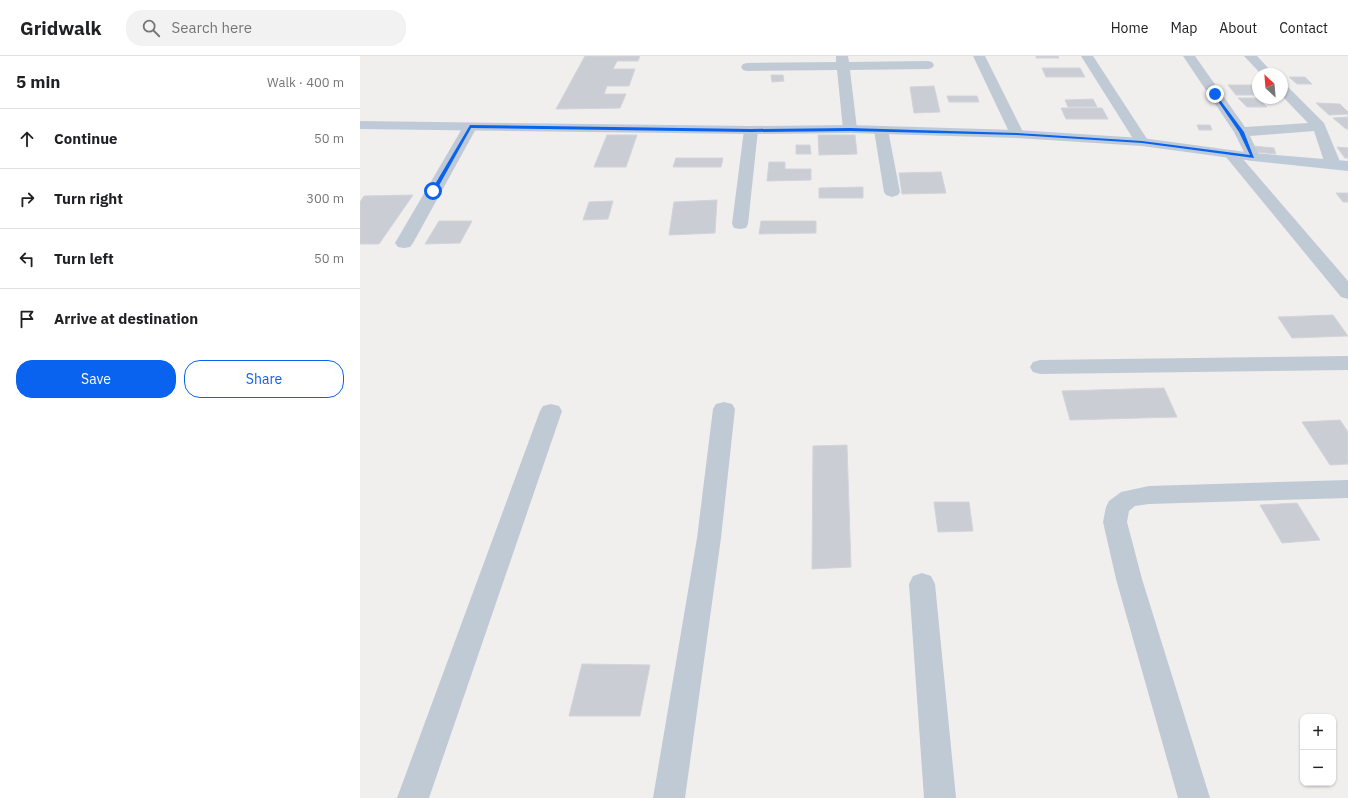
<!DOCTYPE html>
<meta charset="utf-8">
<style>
body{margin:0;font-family:"IBM Plex Sans",sans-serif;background:#f2f2f2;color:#202124}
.controls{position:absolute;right:12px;bottom:12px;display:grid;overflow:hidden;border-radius:8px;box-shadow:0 1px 3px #0004}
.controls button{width:36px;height:36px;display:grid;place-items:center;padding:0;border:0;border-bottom:1px solid #e0e0e0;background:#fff;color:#202124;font:20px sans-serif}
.compass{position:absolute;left:892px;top:12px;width:36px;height:36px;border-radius:50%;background:#fff;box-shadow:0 1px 3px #0004;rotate:334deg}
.stop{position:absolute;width:12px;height:12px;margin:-9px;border:3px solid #0a63ef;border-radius:50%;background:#fff}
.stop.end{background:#0a63ef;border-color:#fff;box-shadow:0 1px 4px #0008}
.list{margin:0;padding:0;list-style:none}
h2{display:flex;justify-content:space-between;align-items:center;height:52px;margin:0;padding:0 16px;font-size:17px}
h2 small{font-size:13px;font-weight:400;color:#757577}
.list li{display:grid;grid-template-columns:26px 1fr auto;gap:12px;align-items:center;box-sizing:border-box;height:60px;padding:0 16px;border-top:1px solid #e0e0e0}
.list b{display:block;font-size:15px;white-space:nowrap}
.list em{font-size:13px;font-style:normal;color:#757577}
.actions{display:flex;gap:8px;padding:12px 16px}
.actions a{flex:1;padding:9px 0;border:1px solid #0a63ef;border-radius:16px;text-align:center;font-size:14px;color:#0a63ef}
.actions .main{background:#0a63ef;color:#fff}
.icon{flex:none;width:22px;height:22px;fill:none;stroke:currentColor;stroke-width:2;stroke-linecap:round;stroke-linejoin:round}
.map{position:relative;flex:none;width:988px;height:742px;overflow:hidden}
header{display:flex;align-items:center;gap:24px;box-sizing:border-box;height:56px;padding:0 20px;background:#fff;border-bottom:1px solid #e0e0e0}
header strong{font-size:19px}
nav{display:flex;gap:22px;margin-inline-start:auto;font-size:14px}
.search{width:280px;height:36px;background:#f2f2f2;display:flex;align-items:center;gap:10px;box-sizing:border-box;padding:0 14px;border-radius:16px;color:#757577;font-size:15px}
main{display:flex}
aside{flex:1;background:#fff}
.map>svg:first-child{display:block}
.building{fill:#cacdd3;stroke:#d2d4da}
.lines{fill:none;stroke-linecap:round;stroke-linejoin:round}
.minor{fill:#c0cad5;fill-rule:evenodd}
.secondary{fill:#bfcad9;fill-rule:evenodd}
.route{fill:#0a63ef}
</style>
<header>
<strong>Gridwalk</strong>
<div class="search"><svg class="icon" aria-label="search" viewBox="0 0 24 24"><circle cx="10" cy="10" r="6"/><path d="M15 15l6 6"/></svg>Search here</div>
<nav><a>Home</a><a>Map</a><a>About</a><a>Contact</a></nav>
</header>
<main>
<aside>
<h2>5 min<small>Walk · 400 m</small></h2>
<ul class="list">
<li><svg class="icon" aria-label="ahead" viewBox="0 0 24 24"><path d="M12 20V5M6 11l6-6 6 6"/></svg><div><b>Continue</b></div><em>50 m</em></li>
<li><svg class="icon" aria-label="right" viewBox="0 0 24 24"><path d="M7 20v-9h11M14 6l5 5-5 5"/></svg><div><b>Turn right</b></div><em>300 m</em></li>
<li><svg class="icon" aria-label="left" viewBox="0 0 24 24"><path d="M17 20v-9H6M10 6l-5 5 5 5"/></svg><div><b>Turn left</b></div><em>50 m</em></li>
<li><svg class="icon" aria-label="arrive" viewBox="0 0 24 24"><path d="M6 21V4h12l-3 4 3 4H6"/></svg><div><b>Arrive at destination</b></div></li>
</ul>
<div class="actions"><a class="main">Save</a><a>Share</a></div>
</aside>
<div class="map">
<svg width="988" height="742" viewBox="0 0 988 742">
<rect width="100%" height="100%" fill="#f1eeee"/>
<g class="building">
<polygon points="225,0 280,0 278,5 257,5 253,13 275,13 269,30 247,30 244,38 266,38 260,52 196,53"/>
<polygon points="676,0 698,0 699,2 676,2"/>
<polygon points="682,12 720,12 725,21 686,21"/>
<polygon points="411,19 423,19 424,25 412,26"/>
<polygon points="929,21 945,21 952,28 937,28"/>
<polygon points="868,29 898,29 898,39 876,39"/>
<polygon points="574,30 580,56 554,57 550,31"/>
<polygon points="587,40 617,40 619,46 589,46"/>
<polygon points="878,42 898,42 907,51 887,51"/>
<polygon points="733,43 737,51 708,51 705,44"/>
<polygon points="956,47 980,48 988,56 988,58 969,59"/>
<polygon points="701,52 742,52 748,63 706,63"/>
<polygon points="988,61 988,73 986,73 973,62"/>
<polygon points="837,69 850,69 852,74 839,74"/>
<polygon points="247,79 277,79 266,111 234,111"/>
<polygon points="458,79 495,79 497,98 459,99"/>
<polygon points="436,89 450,89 451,98 436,98"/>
<polygon points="893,90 914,92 916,98 895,96"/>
<polygon points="977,91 988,92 988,102 985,102"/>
<polygon points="316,102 363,102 361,111 313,111"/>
<polygon points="409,106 425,106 425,113 451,113 451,124 407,125"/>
<polygon points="581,116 586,137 542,138 539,117"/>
<polygon points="503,131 503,142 459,142 459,132"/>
<polygon points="976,137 988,137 988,146 983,146"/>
<polygon points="53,139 19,188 0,188 0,146 4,140"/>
<polygon points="357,144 355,177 309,179 314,146"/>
<polygon points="253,145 248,163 223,164 229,146"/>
<polygon points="79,165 112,165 100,187 65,188"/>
<polygon points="401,165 456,165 456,177 399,178"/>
<polygon points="973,259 988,280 932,282 918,261"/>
<polygon points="804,332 817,361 710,364 702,335"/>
<polygon points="980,364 988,376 988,408 970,409 942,366"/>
<polygon points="487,389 491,511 452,513 453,390"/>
<polygon points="574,446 609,446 613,475 578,476"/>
<polygon points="937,447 960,484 922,487 900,449"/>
<polygon points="222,608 290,609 280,660 209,660"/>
</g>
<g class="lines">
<g class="minor">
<polygon points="476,0 488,0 489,6 568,5 572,6 574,9 572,12 568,13 490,14 497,73 495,76 490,77 485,76 483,73 477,14 387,15 383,14 381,11 383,8 387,7 476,6"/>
<polygon points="613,0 625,0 664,78 662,81 657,82 652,81 650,78"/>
<polygon points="721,0 733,0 789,86 787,89 782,90 777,89"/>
<polygon points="823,0 835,0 885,71 948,67 922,40 922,29 927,30 964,67 981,108 978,111 973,113 968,111 965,108 954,75 890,80 900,101 898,104 893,105 888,104 874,76"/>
<polygon points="884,0 897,0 914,18 901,18"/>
<polygon points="110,67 115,68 117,71 53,187 50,191 44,192 38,191 35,187 103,71 105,68"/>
<polygon points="391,70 396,71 398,74 388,168 386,172 380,173 374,172 372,168 384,74 386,71"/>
<polygon points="521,70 526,71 528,74 540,136 538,139 532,141 526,139 524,136 514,74 516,71"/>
<polygon points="871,94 876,95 988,225 988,243 981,241 866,101 864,98 866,95"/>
<polygon points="988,300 988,314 680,318 673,316 670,311 673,306 680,304"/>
<polygon points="364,346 372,348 375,353 361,482 325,742 293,742 337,482 353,353 356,348"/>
<polygon points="191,348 199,350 202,355 69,742 37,742 180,355 183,350"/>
<polygon points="988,424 988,442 789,448 775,450 769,455 767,466 782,523 850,742 818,742 756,523 743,466 746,451 749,445 761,436 789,430"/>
<polygon points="562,517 571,520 575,528 596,742 564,742 549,528 553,520"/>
</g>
<polygon class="secondary" points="0,65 391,70 490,69 657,74 782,82 893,97 988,105 988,115 893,105 782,90 657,82 490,77 391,78 0,73"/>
</g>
<polygon class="route" points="855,37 884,76 894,102 782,87 657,79 490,75 391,76 111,72 76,135 73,137 71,135 110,69 391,73 490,72 657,77 782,85 890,99 879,76 853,38"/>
</svg>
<div class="controls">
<button>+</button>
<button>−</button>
</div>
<svg class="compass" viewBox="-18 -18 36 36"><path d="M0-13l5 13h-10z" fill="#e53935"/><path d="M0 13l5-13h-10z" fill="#757577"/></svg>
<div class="stop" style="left:73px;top:135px"></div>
<div class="stop end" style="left:855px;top:38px"></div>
</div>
</main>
